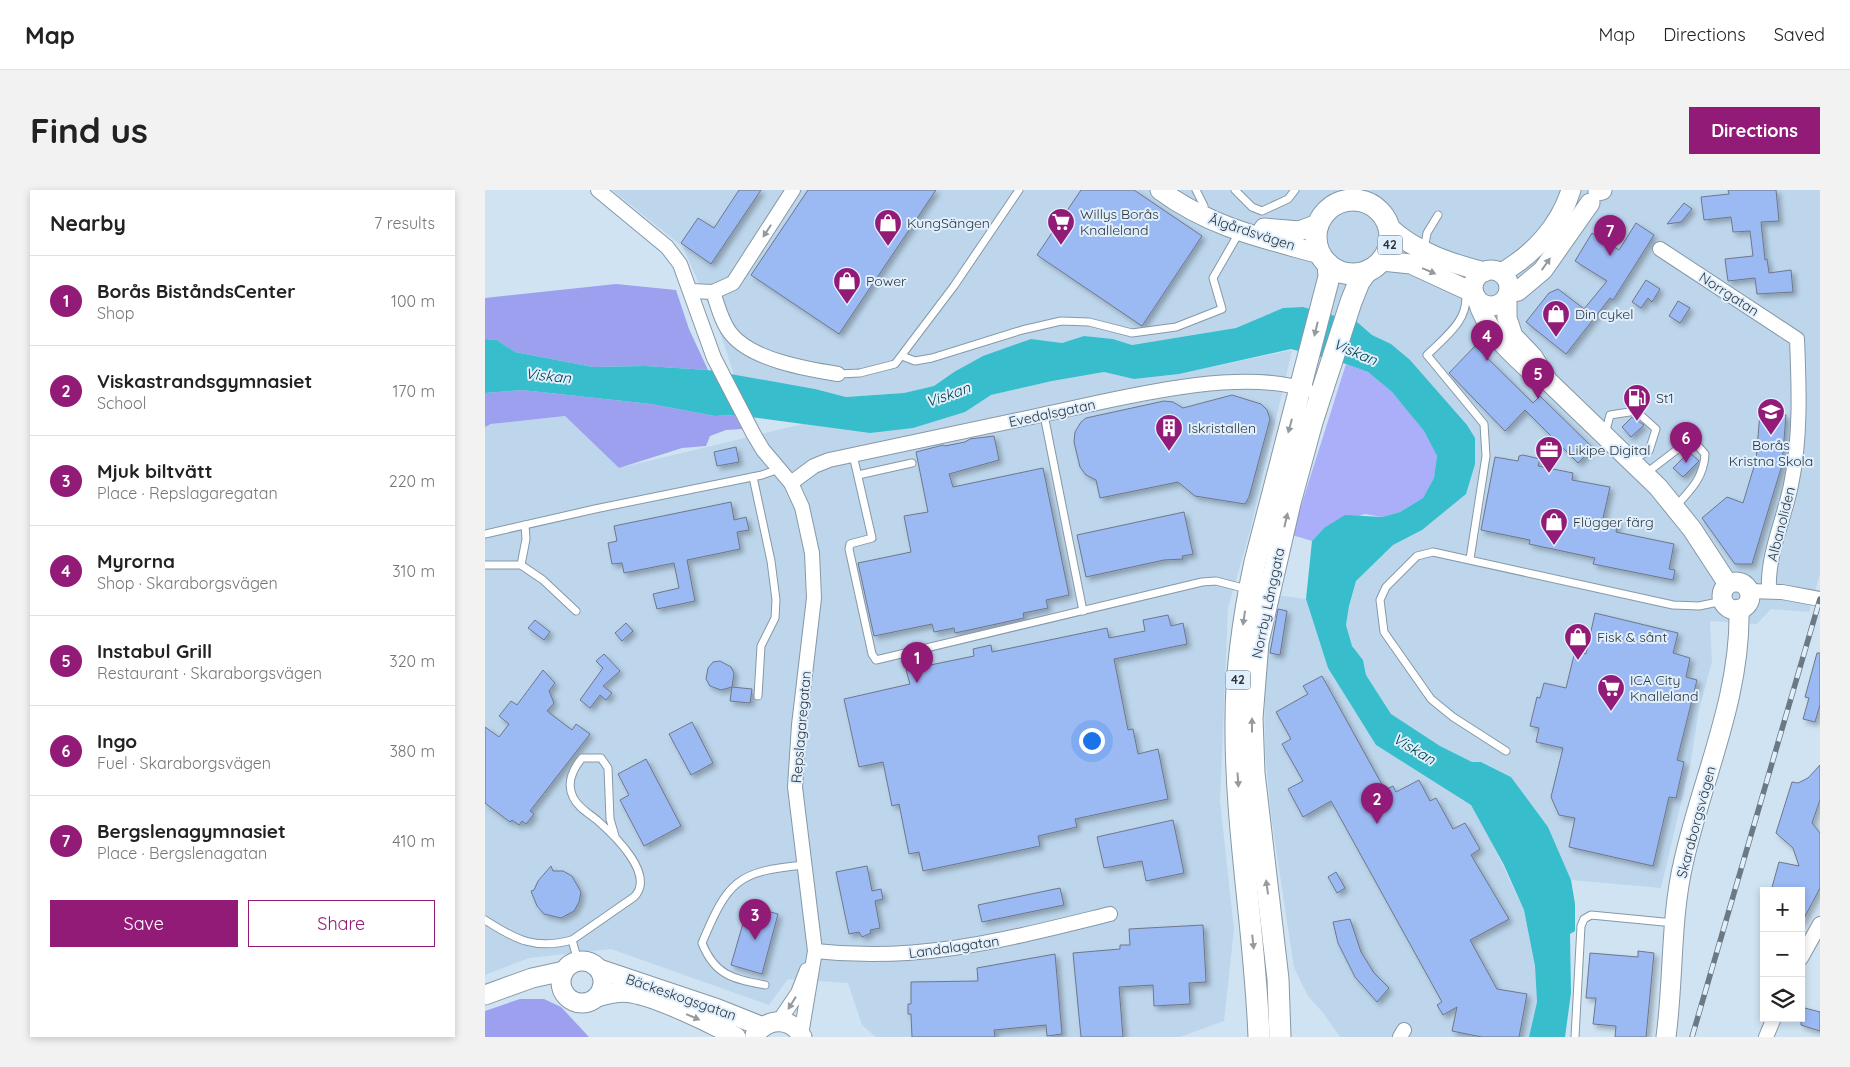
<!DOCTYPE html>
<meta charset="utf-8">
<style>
body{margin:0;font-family:Quicksand,sans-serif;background:#f2f2f2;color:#222}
.controls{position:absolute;right:15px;bottom:15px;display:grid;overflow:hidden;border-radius:0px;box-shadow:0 2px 8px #0003}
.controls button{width:45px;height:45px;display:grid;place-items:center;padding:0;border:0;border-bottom:1px solid #e0e0e0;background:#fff;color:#222;font:25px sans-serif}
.you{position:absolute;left:606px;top:550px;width:18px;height:18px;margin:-12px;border:4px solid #fff;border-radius:50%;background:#1a73e8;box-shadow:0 0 0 8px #1a73e833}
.badge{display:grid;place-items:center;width:32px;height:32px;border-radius:50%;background:#931b78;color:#fff;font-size:16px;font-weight:700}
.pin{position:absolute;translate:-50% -41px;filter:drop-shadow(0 1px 2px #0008)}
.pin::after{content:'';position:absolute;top:26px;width:18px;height:15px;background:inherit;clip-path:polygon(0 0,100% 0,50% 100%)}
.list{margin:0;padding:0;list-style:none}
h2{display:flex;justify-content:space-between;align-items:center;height:65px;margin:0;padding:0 20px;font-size:21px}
h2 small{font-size:16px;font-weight:400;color:#767676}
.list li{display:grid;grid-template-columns:32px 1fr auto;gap:15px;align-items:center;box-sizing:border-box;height:90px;padding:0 20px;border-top:1px solid #e0e0e0}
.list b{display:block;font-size:19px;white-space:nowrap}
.list p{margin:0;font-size:16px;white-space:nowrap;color:#767676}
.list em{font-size:16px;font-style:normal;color:#767676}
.actions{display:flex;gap:10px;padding:15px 20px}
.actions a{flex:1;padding:11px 0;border:1px solid #931b78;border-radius:0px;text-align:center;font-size:18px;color:#931b78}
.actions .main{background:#931b78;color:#fff}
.icon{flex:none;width:28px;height:28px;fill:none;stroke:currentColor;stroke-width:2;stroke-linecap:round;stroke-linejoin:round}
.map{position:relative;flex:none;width:1335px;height:847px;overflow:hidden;border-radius:0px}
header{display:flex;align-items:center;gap:30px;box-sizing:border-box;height:70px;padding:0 25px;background:#fff;border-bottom:1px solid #e0e0e0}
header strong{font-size:24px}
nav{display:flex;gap:28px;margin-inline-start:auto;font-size:18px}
.intro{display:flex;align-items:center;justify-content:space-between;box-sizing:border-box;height:120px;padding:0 30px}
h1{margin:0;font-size:35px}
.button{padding:12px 22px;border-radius:0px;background:#931b78;color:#fff;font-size:18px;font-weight:700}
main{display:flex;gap:30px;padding:0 30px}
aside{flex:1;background:#fff;border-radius:0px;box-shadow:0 2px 8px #0003}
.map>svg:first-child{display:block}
.built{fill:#bdd6ec}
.green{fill:#abaef9}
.forest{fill:#9da0ee}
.water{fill:#37bdcb}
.building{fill:#9bbaf4;stroke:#6e778a;filter:url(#shadow)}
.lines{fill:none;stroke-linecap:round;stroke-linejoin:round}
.lane-casing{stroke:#8698a7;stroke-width:9}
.street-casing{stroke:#8698a7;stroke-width:16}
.secondary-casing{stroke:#8698a7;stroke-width:21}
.primary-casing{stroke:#8698a7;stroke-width:23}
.lane{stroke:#fff;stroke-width:7}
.street{stroke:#fff;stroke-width:14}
.secondary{stroke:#fff;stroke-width:19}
.primary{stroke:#fff;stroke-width:21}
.rail-casing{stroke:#6c7882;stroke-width:5.5}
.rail{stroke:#e0effd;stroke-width:4;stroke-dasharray:11;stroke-linecap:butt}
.oneway{fill:#969a9d}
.labels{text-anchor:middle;stroke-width:4;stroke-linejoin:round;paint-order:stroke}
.shield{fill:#e0effd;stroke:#636d75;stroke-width:1}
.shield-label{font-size:12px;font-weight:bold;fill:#2d353b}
.poi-label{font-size:14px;fill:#2d353b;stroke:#e0effd;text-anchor:start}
.street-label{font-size:14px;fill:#2d353b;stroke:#e0effd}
.water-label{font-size:15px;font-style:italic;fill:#054248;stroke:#e0effd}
</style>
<header>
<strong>Map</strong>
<nav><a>Map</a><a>Directions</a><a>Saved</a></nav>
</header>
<div class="intro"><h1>Find us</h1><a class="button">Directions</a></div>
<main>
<aside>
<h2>Nearby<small>7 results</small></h2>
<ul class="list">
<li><span class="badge">1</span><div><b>Borås BiståndsCenter</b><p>Shop</p></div><em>100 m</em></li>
<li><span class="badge">2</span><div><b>Viskastrandsgymnasiet</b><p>School</p></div><em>170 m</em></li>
<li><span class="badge">3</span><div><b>Mjuk biltvätt</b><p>Place · Repslagaregatan</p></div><em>220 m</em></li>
<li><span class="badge">4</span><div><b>Myrorna</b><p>Shop · Skaraborgsvägen</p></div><em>310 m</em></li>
<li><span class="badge">5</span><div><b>Instabul Grill</b><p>Restaurant · Skaraborgsvägen</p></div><em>320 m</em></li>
<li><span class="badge">6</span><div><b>Ingo</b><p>Fuel · Skaraborgsvägen</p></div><em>380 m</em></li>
<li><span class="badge">7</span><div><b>Bergslenagymnasiet</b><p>Place · Bergslenagatan</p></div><em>410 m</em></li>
</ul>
<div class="actions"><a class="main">Save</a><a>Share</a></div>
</aside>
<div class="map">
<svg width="1335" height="847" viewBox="0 0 1335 847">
<defs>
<filter id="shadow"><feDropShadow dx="3.5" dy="3.5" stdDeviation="2.5" flood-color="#0004"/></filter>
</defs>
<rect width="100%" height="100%" fill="#cfe3f3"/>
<g class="built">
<polygon points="127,0 1335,0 1335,384 1324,422 1286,419 1272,434 1225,431 1227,472 1214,519 1206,570 1176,698 1086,690 1063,637 1026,587 997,572 987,572 955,556 906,524 881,485 878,470 867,456 861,435 864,416 871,391 908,355 937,340 906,154 887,145 872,132 818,117 798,118 751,138 647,155 628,149 599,146 577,153 546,149 469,182 449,196 419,203 361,207 330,199 249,185 234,139 198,57"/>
<polygon points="807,160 765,341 743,418 735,611 749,739 739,831 695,847 391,847 377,835 363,793 303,789 284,815 126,759 44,768 0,785 0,237 7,234 80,226 134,278 318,234 385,243 480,222 506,205 567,191 619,182 649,189 694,184"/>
<polygon points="791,405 821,409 843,478 891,555 986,615 1002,642 1039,720 1050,776 1052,812 1044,847 855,847 839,824 823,806 809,778 786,625 780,560 779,463"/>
</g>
<polygon class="green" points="861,174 883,182 907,202 939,241 952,266 949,288 938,308 915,322 897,327 880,324 839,338 827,351 807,345"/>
<g class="forest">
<polygon points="131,94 191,100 204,139 223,180 160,176 108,177 30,162 12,150 0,149 0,108"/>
<polygon points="37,200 166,214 230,226 250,225 257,239 241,240 225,246 221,256 197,258 134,278 80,226 6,234 0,237 0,203"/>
<polygon points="35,809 59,809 76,817 104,847 0,847 0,821"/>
</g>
<polygon class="water" points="818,117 872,132 887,145 906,154 925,170 982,235 990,248 990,274 981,304 937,340 908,355 871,391 864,416 861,435 867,456 878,470 881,485 906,524 955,556 987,572 996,572 1026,587 1063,637 1086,690 1090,714 1090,741 1085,744 1086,803 1080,847 1044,847 1052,812 1050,776 1039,720 1019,675 986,615 891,555 843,478 821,409 827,351 839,338 860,325 897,327 915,322 938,308 949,288 952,266 939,241 907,202 883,182 861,174 806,159 694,184 649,189 619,182 567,191 506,205 480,222 428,238 385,243 250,225 230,226 166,214 37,200 0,203 0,149 12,150 30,162 108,177 160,176 223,180 330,199 361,207 419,203 449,196 469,182 498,166 546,149 577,153 599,146 628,149 647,155 751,138 798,118"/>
<g class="building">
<polygon points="254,0 276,0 226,74 196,53 213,28 229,38"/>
<polygon points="323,0 451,0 354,144 266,85"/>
<polygon points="596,0 649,0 717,46 657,136 552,65"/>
<polygon points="1243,0 1291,0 1294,31 1276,32 1280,70 1282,69 1284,83 1306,80 1308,102 1272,104 1270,88 1243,91 1240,69 1268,66 1265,41 1248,42 1246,27 1219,30 1216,7 1244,4"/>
<polygon points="1199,13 1207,19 1196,32 1182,34"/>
<polygon points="1151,33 1169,45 1128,110 1125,108 1081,164 1041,132 1064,103 1073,99 1099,119 1122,91 1090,71 1107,43 1134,60"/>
<polygon points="1161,90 1175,99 1167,112 1163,108 1156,118 1147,112"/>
<polygon points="1193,111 1205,118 1195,133 1184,126"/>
<polygon points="990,156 1048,213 1055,206 1108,258 1093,273 1040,220 1020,241 964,183"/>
<polygon points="747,205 776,214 782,220 785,229 764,307 760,314 710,306 693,292 615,308 611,290 601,285 595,277 589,252 590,242 596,232 601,228 679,211 688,212 698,218"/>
<polygon points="1275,223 1301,225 1297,275 1267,374 1250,374 1217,328 1242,307 1258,313 1271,270"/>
<polygon points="1147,227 1159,235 1146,247 1137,237"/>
<polygon points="509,246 514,270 464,284 468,297 558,278 584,405 561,410 563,418 538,423 539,428 470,443 469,438 449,442 447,434 389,446 373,373 426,362 419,326 443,322 431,262 458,255 460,256 480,252 485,249"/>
<polygon points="251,257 254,272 232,276 229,262"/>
<polygon points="1204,262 1214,271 1198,287 1188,278"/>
<polygon points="1038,265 1055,269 1053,276 1088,283 1087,290 1125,297 1118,328 1133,331 1131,342 1189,354 1184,379 1190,380 1188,390 1108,374 1110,368 1044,354 1045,350 996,340 1010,267 1033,271 1034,266"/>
<polygon points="246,312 249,330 261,327 264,340 252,342 255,359 202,370 210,411 172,419 168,404 194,398 189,373 139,383 137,373 127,374 123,353 132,351 129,336"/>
<polygon points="699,322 708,364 697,366 698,369 679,370 601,387 592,345"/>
<polygon points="793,419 802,421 795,465 785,463"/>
<polygon points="1110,423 1193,443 1188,463 1205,468 1201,487 1212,490 1192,570 1199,572 1191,608 1184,607 1168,676 1084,657 1090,628 1074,625 1066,607 1078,558 1051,552 1054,538 1045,536 1052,507 1055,508 1059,493 1081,498 1090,461 1101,464"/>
<polygon points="683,425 686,436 698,433 702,454 629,469 643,540 648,539 653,564 673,559 683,609 590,629 592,637 553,646 555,656 438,681 434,662 424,664 414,614 407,616 398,572 374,577 359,509 425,494 421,480 489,466 488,459 506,455 507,462 622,438 624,448 660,441 658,430"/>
<polygon points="50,430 65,442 59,450 43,438"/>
<polygon points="141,433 148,441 137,451 130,443"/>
<polygon points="1332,463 1335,463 1335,515 1330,532 1318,529 1324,508 1320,507"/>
<polygon points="119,464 135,481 118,496 127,503 121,510 115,505 105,518 95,510 118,478 111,471"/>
<polygon points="235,471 246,477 249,483 247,497 267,499 265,513 245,511 247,497 236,500 225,496 221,489 223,478 228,472"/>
<polygon points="58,480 70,493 64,501 69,513 62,521 87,540 91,534 105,544 45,621 49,624 41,634 37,631 34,635 27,630 25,632 0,613 0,537 14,547 24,534 14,526 26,511 32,515"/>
<polygon points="837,486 900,600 908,596 911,602 934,590 945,611 951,608 968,639 980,633 995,659 986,665 1024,729 985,750 1012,799 1042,804 1034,847 997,847 967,841 972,817 958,825 952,815 957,812 846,611 818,627 803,599 818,591 797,554 806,549 791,522 823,504 818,496"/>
<polygon points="207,532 228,573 206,585 184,544"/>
<polygon points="161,569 196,636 159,656 135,610 144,605 133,584"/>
<polygon points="1335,575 1335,610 1327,633 1335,643 1335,698 1316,734 1316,701 1286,701 1294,672 1314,676 1308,658 1291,643 1307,592 1313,593 1323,588"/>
<polygon points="688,630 699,683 661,691 657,671 619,678 612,647"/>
<polygon points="66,676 68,681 78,681 87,686 96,702 94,712 89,721 76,728 59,724 52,716 46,701 49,700 53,691"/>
<polygon points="382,676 387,701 396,699 398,709 390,711 395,738 385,740 386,743 377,747 374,742 364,744 351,682"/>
<polygon points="851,682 860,698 852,703 843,687"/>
<polygon points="575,698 579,715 497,732 493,715"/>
<polygon points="263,716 293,724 277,784 246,775"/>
<polygon points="865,729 876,762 889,783 904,798 892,812 870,787 853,753 848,732"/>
<polygon points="718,735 721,792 704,793 705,814 669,816 668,795 634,797 638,847 596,847 588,763 635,759 635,755 645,755 644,739"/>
<polygon points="1153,761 1169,763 1161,847 1130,847 1131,836 1108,834 1111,808 1101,808 1105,763 1153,767"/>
<polygon points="570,764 577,844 562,846 561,835 509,840 510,847 427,847 426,824 423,824 423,814 426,814 426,792 493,791 492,778"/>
<polygon points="1316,817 1335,822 1335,841 1316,835"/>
</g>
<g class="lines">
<defs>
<g id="lane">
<polyline points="711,0 719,16"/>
<polyline points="750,0 767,17 777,21 803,9 810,0"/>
<polyline points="939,60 942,43 953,25"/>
<path d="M980,101C986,129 960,147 942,165L999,234L1001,266L985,369"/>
<polyline points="417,166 430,171 447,168 537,140 576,131 604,132 647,143 691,137 737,119 728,88 755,41"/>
<polyline points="353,184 375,183 410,174 469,96 534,0"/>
<polyline points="559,225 598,421"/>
<polyline points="1120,244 1125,225 1151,221 1171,239 1164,261 1148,269"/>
<polyline points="368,265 387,348 365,354 364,359 387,464 391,470 717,392 731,391 762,399"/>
<path d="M1160,284L1198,255L1213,256L1220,264C1219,287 1206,300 1190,317"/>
<polyline points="373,285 427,273"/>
<polyline points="268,287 286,371 291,410 290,428 276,456 273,506"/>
<polyline points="0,344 110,319 277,285 294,279"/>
<polyline points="0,375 36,375 58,390 91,421"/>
<polyline points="36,375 41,349 40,335"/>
<polyline points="1021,561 968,527 946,509 899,442 895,410 901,397 932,366 948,362 1188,415 1214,416 1238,411"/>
<path d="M0,730C31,750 50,760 87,750L93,771"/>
<path d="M87,750L149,707C171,685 130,646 113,631C105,624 93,618 88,607C81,593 88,579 97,568H116L123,578L125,629L130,646"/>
<path d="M280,795C249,789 230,786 217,753C243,691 252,681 320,675"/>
<polyline points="1090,847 1096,736 1099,729 1106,725 1189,733"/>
</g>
<g id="street">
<polyline points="113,0 182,57 195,74 229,168 269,245 278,260 306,293 317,317 327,363 329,408 314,535 310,597 330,761 316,845"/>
<path d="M1175,59L1312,149C1314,197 1316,247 1306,295C1299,330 1282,365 1284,400"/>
<path d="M206,101L228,102C233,116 237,134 247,145C268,170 322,179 353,184"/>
<polyline points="228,102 248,93 308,0"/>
<path d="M306,293L329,276L344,270C414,255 485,240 556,225C629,210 751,176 822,200"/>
<polyline points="1264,401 1297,402 1335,409"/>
<path d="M330,761C436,773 523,749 625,724"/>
<polyline points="1316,768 1335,734"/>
<polyline points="294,831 313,803 322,780"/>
<polyline points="915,847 919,840"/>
<polyline points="1281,847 1289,828"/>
</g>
<g id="secondary">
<path d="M675,0C725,37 777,48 835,64"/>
<polyline points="1113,1 1117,0"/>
<polyline points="779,38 814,41 833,34"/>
<path d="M905,38C931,62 965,73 999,82"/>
<polyline points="897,71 926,74 989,103"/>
<circle cx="1006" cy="98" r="18"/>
<path d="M1016,83C1048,65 1075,36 1086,0"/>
<polyline points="1024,103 1033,101 1058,80 1105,13"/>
<polyline points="1022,107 1022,128 1028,146 1048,167 1063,191 1173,297 1207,339 1243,394"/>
<path d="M992,109C1001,141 1025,162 1048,183"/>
<circle cx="1251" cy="406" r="14"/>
<circle cx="97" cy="792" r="21"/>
<polyline points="114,779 233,819 278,837"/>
<polyline points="0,805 47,788 79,781"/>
<path d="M112,807C123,804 134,801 146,803C174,808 226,833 251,847"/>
<path d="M270,845C283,827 307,827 317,847"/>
<path d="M1181,847C1189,788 1185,728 1199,670C1218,586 1256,507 1254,419"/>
</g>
<g id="primary">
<circle cx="868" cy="47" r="37"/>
<path d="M774,847C770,741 750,636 751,530C751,477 759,424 770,372L839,106L844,87L843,74"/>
<polyline points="795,847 793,789 769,583 767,528 773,452 805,313 827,232 866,112 874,92 882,81"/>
</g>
</defs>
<use href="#lane" class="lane-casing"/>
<use href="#street" class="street-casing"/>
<use href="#secondary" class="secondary-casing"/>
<use href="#primary" class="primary-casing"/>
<use href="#lane" class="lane"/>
<use href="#street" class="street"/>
<use href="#secondary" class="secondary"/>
<use href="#primary" class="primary"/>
<defs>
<polyline id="rail" points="1207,847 1335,409"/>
</defs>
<use href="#rail" class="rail-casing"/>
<use href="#rail" class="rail"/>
</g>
<defs><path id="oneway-solid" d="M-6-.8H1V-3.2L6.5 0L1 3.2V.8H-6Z" transform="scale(1.25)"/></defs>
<g class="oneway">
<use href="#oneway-solid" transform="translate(282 41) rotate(123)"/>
<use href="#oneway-solid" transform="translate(1061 74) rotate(-55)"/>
<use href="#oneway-solid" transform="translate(944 81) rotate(23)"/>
<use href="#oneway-solid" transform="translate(831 139) rotate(104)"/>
<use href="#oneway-solid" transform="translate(805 236) rotate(105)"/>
<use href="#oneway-solid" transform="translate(801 330) rotate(-77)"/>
<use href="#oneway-solid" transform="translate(759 428) rotate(98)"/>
<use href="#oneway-solid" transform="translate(767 535) rotate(-90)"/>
<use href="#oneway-solid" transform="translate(753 590) rotate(86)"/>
<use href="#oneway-solid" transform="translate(782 697) rotate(-98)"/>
<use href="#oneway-solid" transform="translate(768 752) rotate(84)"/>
<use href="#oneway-solid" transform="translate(307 813) rotate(122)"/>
<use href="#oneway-solid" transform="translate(208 827) rotate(23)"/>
</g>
<defs>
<symbol id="supermarket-pin" viewBox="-11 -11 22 30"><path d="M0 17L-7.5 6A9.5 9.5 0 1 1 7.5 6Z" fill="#931b78" stroke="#e0effd"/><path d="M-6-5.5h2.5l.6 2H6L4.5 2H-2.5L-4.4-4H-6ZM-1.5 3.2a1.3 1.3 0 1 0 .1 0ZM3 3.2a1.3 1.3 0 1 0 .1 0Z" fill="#fff"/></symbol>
<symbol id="shop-pin" viewBox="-11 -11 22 30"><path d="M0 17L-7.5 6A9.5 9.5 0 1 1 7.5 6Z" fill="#931b78" stroke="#e0effd"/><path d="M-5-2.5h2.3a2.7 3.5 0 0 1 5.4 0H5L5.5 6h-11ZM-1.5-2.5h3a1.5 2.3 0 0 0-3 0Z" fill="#fff"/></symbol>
<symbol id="fuel-pin" viewBox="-11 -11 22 30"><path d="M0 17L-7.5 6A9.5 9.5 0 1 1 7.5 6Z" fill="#931b78" stroke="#e0effd"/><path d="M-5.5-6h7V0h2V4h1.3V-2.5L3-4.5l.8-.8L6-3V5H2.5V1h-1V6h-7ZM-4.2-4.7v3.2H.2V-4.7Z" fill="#fff"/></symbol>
<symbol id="school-pin" viewBox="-11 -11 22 30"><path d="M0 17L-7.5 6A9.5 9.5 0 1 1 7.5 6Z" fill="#931b78" stroke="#e0effd"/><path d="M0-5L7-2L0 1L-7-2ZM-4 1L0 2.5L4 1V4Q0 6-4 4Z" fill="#fff"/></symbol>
<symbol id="building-pin" viewBox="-11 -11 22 30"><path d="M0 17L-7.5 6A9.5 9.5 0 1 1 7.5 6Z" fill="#931b78" stroke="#e0effd"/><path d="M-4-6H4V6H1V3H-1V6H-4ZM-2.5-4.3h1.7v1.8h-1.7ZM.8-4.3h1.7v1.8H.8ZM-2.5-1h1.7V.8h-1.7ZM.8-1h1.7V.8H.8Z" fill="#fff"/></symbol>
<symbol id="office-pin" viewBox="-11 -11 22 30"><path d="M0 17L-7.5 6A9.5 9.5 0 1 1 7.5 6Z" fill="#931b78" stroke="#e0effd"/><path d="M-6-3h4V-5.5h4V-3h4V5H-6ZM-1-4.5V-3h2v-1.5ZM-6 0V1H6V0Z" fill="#fff"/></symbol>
</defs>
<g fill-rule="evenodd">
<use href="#supermarket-pin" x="560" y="16" width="32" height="43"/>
<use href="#shop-pin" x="387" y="17" width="32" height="43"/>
<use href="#shop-pin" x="346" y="75" width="32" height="43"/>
<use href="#shop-pin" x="1055" y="108" width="32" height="43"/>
<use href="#fuel-pin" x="1136" y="192" width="32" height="43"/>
<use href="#school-pin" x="1270" y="206" width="32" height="43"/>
<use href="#building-pin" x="668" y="222" width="32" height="43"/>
<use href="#office-pin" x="1048" y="244" width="32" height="43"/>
<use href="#shop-pin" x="1053" y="316" width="32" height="43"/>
<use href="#shop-pin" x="1077" y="431" width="32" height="43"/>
<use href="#supermarket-pin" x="1110" y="482" width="32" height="43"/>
</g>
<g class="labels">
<g class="shield">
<rect x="892.5" y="45.5" width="25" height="19" rx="4"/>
<rect x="740.5" y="480.5" width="25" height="19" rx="4"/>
</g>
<g class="shield-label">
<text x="905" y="59">42</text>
<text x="753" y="494">42</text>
</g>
<g class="poi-label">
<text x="595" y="29">Willys Borås<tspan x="595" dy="16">Knalleland</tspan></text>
<text x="422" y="38">KungSängen</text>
<text x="381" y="96">Power</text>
<text x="1090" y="129">Din cykel</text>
<text x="1171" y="213">St1</text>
<text x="703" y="243">Iskristallen</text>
<text x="1286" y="260" text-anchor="middle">Borås<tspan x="1286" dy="16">Kristna Skola</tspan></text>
<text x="1083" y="265">Likipe Digital</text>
<text x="1088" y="337">Flügger färg</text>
<text x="1112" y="452">Fisk &amp; sånt</text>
<text x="1145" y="495">ICA City<tspan x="1145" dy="16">Knalleland</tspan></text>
</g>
<g class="street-label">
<text transform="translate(767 42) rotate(18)" y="5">Ålgårdsvägen</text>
<text transform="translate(1244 104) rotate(33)" y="5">Norrgatan</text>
<text transform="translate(567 223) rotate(-12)" y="5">Evedalsgatan</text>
<text transform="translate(1296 334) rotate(-76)" y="5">Albanoliden</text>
<text transform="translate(783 413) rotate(-78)" y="5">Norrby Långgata</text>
<text transform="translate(316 537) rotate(-85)" y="5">Repslagaregatan</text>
<text transform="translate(1211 632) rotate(-75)" y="5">Skaraborgsvägen</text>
<text transform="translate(469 757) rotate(-8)" y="5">Landalagatan</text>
<text transform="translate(196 807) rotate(19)" y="5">Bäckeskogsgatan</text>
</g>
<g class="water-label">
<text transform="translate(870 162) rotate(23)" y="5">Viskan</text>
<text transform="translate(63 186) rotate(6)" y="5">Viskan</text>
<text transform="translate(463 205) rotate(-20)" y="5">Viskan</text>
<text transform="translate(929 559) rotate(31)" y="5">Viskan</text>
</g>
</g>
</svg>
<div class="controls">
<button>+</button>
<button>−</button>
<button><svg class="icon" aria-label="layers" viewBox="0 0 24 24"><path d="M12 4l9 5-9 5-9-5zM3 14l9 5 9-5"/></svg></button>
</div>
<div class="you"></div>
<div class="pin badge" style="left:432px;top:493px">1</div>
<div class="pin badge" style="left:892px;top:634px">2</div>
<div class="pin badge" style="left:270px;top:750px">3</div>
<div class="pin badge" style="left:1002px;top:171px">4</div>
<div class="pin badge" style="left:1053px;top:209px">5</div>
<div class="pin badge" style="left:1201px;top:273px">6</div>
<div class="pin badge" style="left:1125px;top:66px">7</div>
</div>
</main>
